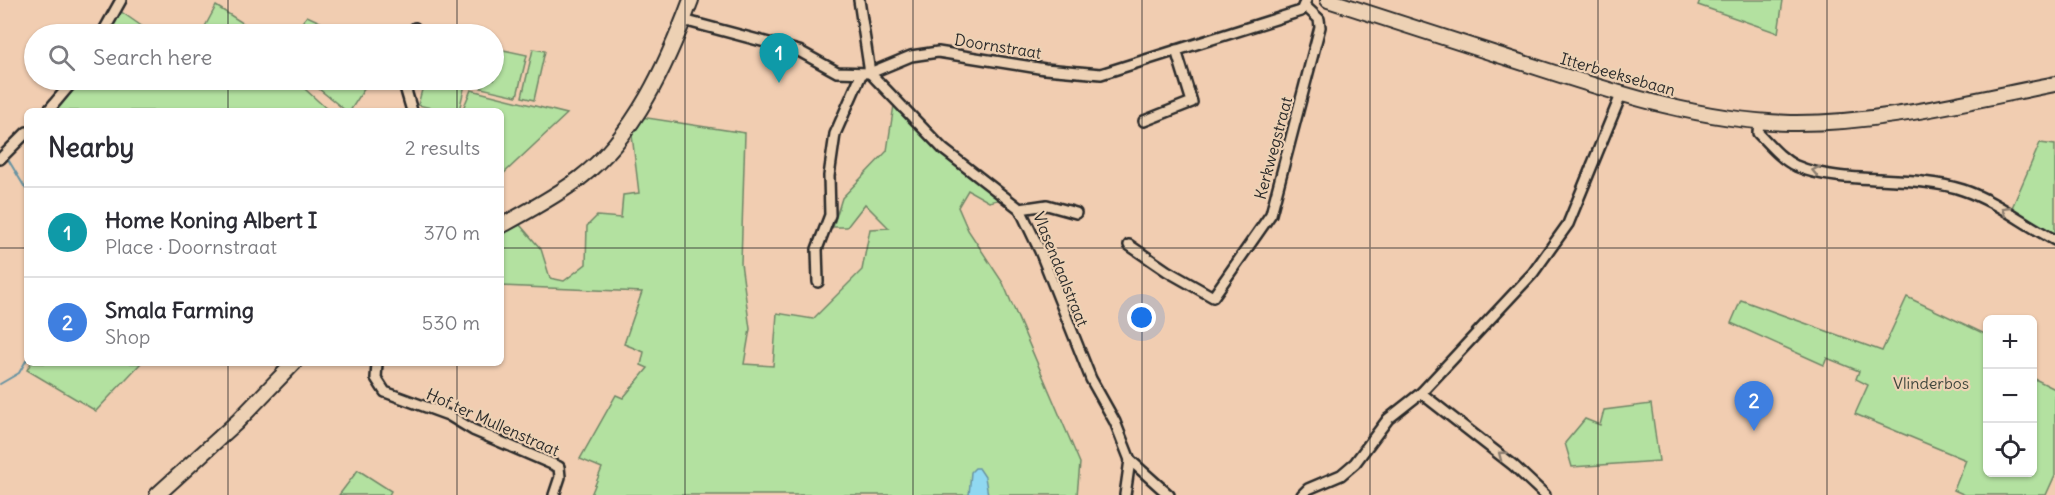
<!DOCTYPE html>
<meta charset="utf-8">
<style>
body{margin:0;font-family:Delius,sans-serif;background:#f2f2f3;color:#2b2b33}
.controls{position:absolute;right:18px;bottom:18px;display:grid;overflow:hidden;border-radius:9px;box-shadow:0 2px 4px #0004}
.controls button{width:54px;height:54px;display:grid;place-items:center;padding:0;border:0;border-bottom:2px solid #e1e1e2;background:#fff;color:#2b2b33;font:30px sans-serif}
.you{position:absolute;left:1142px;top:318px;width:21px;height:21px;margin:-15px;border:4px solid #fff;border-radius:50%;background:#1a73e8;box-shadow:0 0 0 9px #1a73e833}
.badge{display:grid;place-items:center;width:39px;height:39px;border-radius:50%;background:#1f6fb2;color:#fff;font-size:20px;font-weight:700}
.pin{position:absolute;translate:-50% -50px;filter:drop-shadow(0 2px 3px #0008)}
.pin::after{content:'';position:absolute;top:32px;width:21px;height:18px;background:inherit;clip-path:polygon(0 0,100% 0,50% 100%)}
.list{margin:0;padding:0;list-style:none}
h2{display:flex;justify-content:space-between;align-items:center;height:78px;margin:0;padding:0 24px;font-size:26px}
h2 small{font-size:20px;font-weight:400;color:#7c7c81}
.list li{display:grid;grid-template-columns:39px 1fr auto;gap:18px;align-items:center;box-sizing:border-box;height:90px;padding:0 24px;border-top:2px solid #e1e1e2}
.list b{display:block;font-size:22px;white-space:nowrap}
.list p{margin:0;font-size:20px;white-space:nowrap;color:#7c7c81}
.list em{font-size:20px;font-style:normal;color:#7c7c81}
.icon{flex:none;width:33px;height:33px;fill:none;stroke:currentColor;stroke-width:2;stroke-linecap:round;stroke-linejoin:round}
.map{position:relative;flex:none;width:2055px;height:495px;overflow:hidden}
.search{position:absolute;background:#fff;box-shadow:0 2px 4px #0004;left:24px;top:24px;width:480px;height:66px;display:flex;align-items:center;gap:15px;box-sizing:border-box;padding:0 21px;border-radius:33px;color:#7c7c81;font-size:22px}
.panel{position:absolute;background:#fff;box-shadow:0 2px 4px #0004;left:24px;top:108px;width:480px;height:258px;border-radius:9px}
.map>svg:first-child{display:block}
.green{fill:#b3e1a0;stroke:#6f8666;stroke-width:1.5}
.water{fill:#90d8f1;stroke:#6893a2;stroke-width:1.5}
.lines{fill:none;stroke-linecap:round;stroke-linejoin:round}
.stream{stroke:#6893a2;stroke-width:2}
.street-casing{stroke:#2b2b2b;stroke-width:14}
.secondary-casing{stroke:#2b2b2b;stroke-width:18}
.street{stroke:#edd1b4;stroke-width:9}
.secondary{stroke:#edd1b4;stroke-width:14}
.oneway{stroke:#8c7e70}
.grid{fill:none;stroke:#2b2b2b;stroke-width:1.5;stroke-opacity:0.55}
.labels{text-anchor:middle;stroke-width:4.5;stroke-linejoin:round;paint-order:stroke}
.street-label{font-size:16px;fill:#2b2b2b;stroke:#edd1b4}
.park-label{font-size:16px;fill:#3f463d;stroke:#edd1b4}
</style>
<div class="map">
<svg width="2055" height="495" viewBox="0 0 2055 495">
<rect width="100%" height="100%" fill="#f1cdb1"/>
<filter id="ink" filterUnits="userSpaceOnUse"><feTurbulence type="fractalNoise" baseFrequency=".0167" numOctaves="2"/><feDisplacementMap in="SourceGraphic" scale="12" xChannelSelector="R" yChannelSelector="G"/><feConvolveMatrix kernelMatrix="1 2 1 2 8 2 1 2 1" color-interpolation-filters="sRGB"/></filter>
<g filter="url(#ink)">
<g class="green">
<polygon points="1700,0 1783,0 1778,33 1698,5"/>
<polygon points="216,6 260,34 201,34"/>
<polygon points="120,11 153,34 106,34"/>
<polygon points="307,16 346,34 293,34"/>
<polygon points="494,48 527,55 517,96 481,88 483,80 494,80"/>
<polygon points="533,49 545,51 534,100 522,97"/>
<polygon points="79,80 295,80 329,111 53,111"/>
<polygon points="308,80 370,80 350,111 346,111"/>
<polygon points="410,80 466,80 459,111 444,111 418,105 423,86 409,83"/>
<polygon points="471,90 567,114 502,175 501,111 462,111"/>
<polygon points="894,105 949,161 1002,199 989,202 968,190 958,207 968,230 1003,283 1080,463 1077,495 591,495 602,468 580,459 616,395 623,398 648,368 641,365 644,352 624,344 642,292 501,286 501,234 520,225 541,249 550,278 564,281 586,264 587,226 597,216 621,218 623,195 639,193 632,135 641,117 745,133 741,263 750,329 744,364 773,366 777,313 813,319 862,270 870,229 889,228 865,204 847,227 833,227 842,198 887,151"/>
<polygon points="2040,143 2055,145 2055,237 2011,210"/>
<polygon points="1907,297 1987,335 1988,472 2032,472 2033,378 2055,389 2055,475 2046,495 1965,495 1954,490 1966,460 1855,414 1868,385 1856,379 1859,371 1827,358 1824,365 1731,323 1741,300 1882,351"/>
<polygon points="31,363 141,363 96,411 27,370"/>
<polygon points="1651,404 1659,461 1572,467 1565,443 1585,419 1600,425 1604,410"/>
<polygon points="358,470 391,491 389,495 339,495"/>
</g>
<polygon class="water" points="975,468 979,468 985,477 988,495 969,495 971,472"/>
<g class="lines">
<g class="stream">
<polyline points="6,156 27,191"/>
<polyline points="0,384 19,373 27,359"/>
</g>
<defs>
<g id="street">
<polyline points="859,0 870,73 943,149 1020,209 1040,251 1091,379 1115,422 1130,460 1169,495"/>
<polyline points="683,20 799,51 837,72 870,73 911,56 938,52 1045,69 1101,74 1301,11 1306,0"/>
<polyline points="102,34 121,0"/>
<polyline points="414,34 415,28"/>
<polyline points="403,80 412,111"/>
<polyline points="48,111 74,80"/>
<polyline points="1144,121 1192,102 1176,50"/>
<path d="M1759,122L1758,133C1770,145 1781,159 1796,166C1842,186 1913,173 1963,190C1996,201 2024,224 2055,240"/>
<polyline points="0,159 27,132"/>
<polyline points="1020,209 1047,205 1076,213"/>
<polyline points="1129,245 1167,271 1213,297 1271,214 1320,27 1319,19 1304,5"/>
<polyline points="818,282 817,249 830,215 829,176 835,134 861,75"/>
<polyline points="377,363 376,378 385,392 448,415 473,430 559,467 560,477 554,495"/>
<polyline points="1421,393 1513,465 1545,495"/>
<polyline points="1125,495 1130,460"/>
<polyline points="1302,495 1308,489 1341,475 1355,463 1388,419 1421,393 1533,273 1568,224 1621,95"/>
</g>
<g id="secondary">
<path d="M1328,0C1398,22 1469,46 1539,68C1622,95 1703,121 1791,123C1880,124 1968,101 2055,84"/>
<path d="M501,226C528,211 555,197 580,178C635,136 667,64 691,0"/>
<polyline points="157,495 237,422 294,363"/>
</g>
</defs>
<use href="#street" class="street-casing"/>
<use href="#secondary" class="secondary-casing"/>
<use href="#street" class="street"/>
<use href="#secondary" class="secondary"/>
</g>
<defs><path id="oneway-chevron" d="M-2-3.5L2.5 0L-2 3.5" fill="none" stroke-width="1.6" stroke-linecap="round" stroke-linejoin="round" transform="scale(1.5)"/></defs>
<g class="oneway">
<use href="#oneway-chevron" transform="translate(1816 171) rotate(-168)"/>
<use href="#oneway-chevron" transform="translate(2005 210) rotate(-150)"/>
<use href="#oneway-chevron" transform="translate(1502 455) rotate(-142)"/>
</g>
</g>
<path class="grid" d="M228,0V34M457,0V34M685,0V495M913,0V495M1142,0V495M1370,0V495M1598,0V495M1827,0V495M228,80V111M457,80V111M0,248H27M501,248H2055M228,363V495M457,363V495"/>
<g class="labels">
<g class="street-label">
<text transform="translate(998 46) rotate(9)" y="6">Doornstraat</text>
<text transform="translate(1618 74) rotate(16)" y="6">Itterbeeksebaan</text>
<text transform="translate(1273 148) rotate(-75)" y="6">Kerkwegstraat</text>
<text transform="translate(1061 269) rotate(68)" y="6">Vlasendaalstraat</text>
<text transform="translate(493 422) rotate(24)" y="6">Hof ter Mullenstraat</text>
</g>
<g class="park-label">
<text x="1931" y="389">Vlinderbos</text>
</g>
</g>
</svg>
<div class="controls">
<button>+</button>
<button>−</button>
<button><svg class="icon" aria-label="locate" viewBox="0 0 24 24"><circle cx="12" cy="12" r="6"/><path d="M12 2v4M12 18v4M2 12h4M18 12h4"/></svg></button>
</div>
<div class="you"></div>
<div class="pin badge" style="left:779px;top:83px;background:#0f9aa8">1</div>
<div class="pin badge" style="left:1754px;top:431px;background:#3f7fe0">2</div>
<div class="search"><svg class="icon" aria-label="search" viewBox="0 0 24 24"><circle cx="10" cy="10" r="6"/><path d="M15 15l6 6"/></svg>Search here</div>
<section class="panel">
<h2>Nearby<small>2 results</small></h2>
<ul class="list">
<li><span class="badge" style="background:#0f9aa8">1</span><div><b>Home Koning Albert I</b><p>Place · Doornstraat</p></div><em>370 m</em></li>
<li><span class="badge" style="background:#3f7fe0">2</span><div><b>Smala Farming</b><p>Shop</p></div><em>530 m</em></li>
</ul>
</section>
</div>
